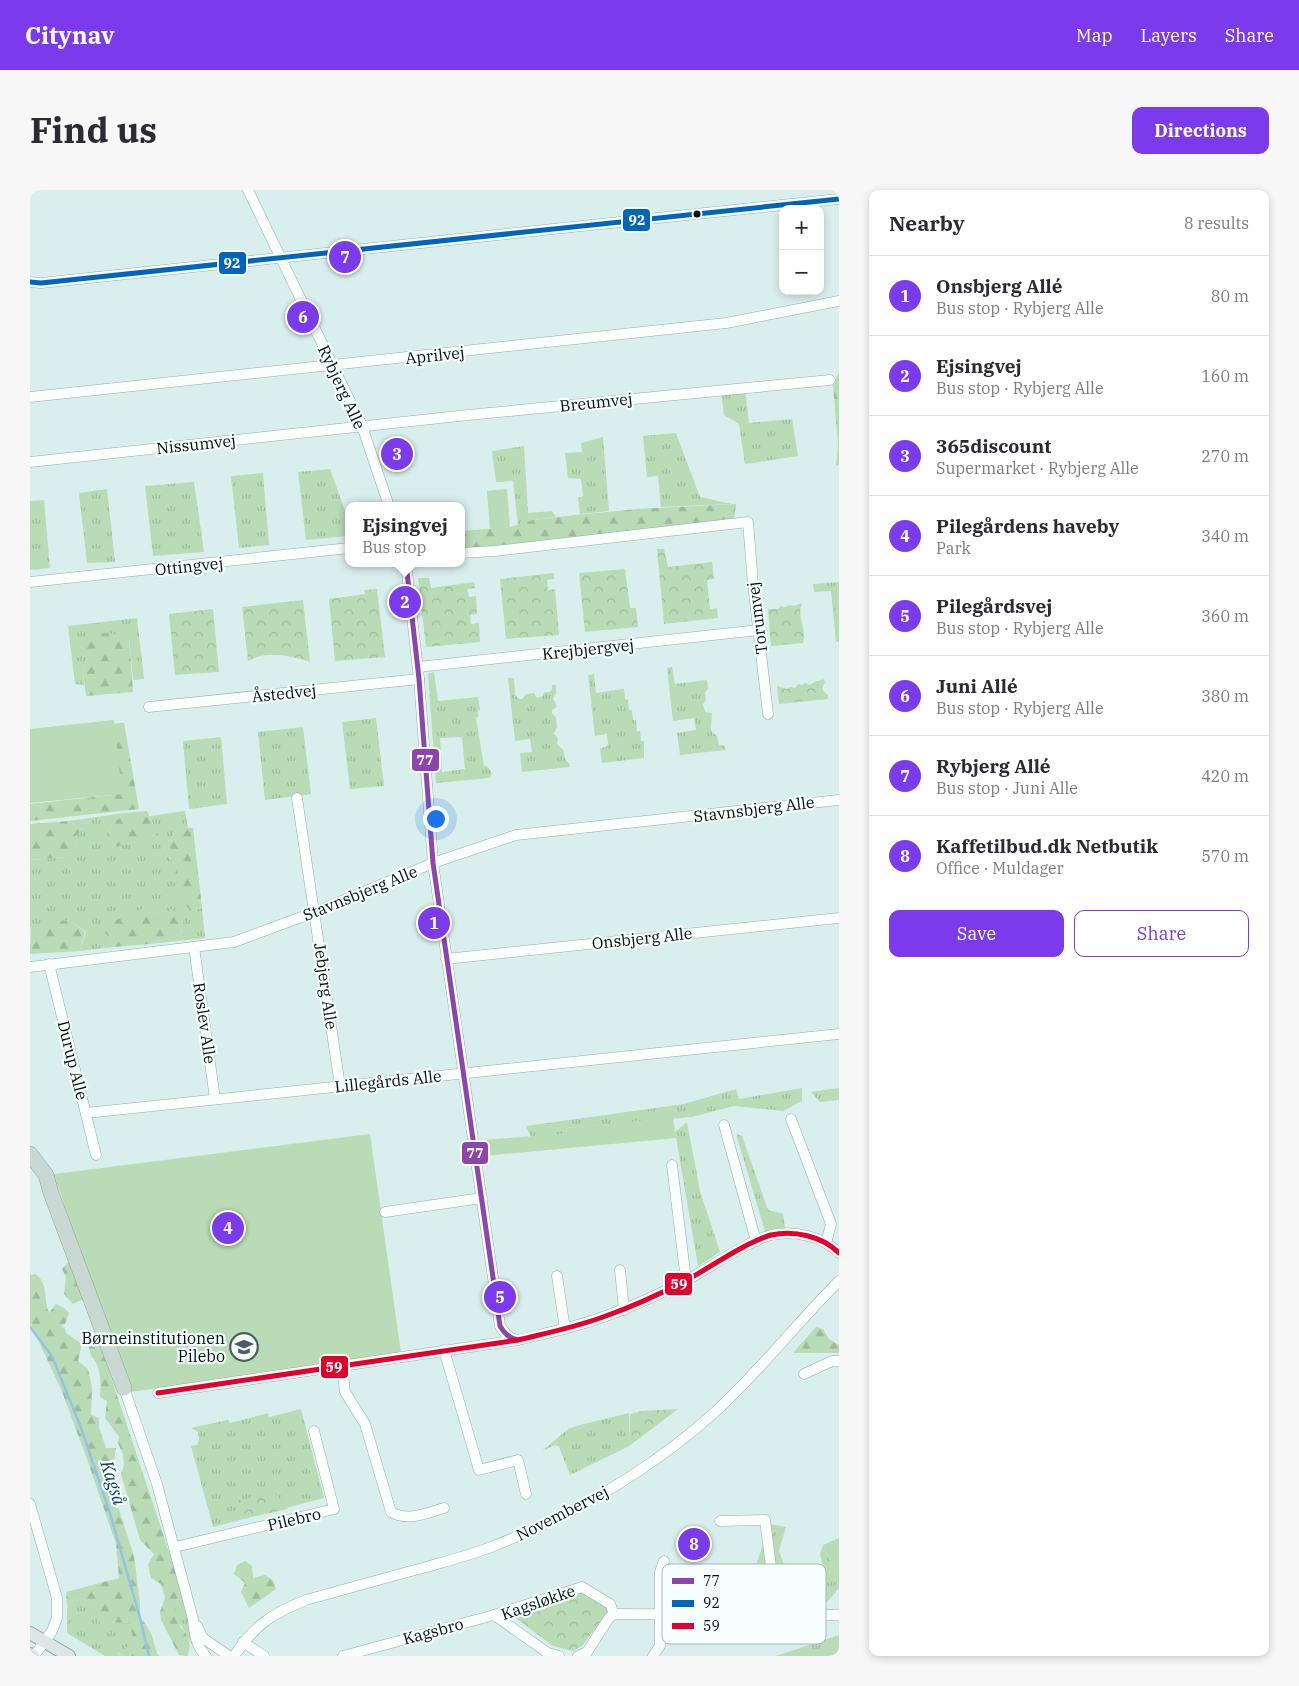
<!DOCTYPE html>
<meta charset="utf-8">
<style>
body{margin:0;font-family:"IBM Plex Serif",serif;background:#f7f7f7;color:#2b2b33}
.controls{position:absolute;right:15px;top:15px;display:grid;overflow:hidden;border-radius:10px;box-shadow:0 2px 8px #0003}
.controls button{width:45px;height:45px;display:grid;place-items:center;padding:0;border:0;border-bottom:1px solid #e1e1e2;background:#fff;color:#2b2b33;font:25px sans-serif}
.you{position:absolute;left:405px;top:628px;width:18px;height:18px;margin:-12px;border:4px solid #fff;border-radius:50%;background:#1a73e8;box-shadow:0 0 0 8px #1a73e833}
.badge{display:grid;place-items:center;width:32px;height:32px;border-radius:50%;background:#7c3aed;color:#fff;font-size:16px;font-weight:700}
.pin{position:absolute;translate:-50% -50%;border:2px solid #fff;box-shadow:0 1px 5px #0006}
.popup{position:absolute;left:315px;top:312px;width:120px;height:65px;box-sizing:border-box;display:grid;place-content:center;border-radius:10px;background:#fff;filter:drop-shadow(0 1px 4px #0005);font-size:16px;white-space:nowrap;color:#7c7c81}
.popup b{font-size:19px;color:#2b2b33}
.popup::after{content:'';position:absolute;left:50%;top:100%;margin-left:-10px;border:10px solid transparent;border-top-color:#fff}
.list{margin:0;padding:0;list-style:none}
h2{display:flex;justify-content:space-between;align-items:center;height:65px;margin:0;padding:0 20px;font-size:21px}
h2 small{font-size:16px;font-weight:400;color:#7c7c81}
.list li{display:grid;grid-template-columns:32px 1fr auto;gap:15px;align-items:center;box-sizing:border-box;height:80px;padding:0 20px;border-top:1px solid #e1e1e2}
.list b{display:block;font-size:19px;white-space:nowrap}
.list p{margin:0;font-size:16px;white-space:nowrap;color:#7c7c81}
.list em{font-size:16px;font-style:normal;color:#7c7c81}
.actions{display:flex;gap:10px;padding:15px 20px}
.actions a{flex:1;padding:11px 0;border:1px solid #7c3aed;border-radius:10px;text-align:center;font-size:18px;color:#7c3aed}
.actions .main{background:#7c3aed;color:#fff}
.map{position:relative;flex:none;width:809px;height:1466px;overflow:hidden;border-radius:10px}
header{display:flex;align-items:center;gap:30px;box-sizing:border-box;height:70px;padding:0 25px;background:#7c3aed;color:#fff}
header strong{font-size:24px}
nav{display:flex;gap:28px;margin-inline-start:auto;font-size:18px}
.intro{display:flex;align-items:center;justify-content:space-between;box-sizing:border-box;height:120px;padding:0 30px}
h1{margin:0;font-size:35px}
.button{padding:12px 22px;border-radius:10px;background:#7c3aed;color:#fff;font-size:18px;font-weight:700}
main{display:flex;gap:30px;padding:0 30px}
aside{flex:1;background:#fff;border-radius:10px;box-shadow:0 2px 8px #0003}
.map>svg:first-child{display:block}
.grass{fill:url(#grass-tufts);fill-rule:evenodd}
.forest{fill:url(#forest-firs)}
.park{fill:url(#park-crowns)}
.garden{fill:#b9dbb6}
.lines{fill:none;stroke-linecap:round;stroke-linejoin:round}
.stream{stroke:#93c2ea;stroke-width:2.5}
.minor-casing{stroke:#98aaa9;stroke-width:11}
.major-casing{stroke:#8ca39d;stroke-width:14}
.highway-casing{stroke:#8ca39d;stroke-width:16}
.minor{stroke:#f9fdfc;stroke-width:10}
.major{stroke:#dde6e4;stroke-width:12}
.highway{stroke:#cad8d4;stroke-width:15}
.bus-1-casing{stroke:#f6fefd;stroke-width:9}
.bus-2-casing{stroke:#f6fefd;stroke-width:9}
.bus-3-casing{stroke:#f6fefd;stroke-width:9}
.bus-1{stroke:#8e44ad;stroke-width:5}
.bus-2{stroke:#0065bd;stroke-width:5}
.bus-3{stroke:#e4002b;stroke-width:5}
.bus-dot{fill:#020f0e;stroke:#f6fefd;stroke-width:2}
.labels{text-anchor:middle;stroke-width:4.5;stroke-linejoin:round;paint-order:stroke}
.street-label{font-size:16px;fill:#020f0e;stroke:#f6fefd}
.poi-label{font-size:16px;fill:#020f0e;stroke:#f6fefd;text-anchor:end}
.water-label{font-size:18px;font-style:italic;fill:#0e385d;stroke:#f6fefd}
.key{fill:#f6fefd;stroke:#adb6b5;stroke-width:1}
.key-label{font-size:14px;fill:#020f0e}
.line-badge{stroke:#f6fefd;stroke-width:2}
.badge-label{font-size:14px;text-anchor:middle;font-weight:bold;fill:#fff}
</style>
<header>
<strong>Citynav</strong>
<nav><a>Map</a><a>Layers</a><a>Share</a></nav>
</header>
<div class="intro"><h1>Find us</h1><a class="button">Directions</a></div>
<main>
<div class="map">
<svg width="809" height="1466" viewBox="0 0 809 1466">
<defs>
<pattern id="grass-tufts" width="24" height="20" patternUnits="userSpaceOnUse" patternTransform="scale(1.25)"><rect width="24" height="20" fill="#b9dbb6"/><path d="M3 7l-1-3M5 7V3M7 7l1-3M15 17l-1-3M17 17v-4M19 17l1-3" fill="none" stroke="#9dbb9b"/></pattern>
<pattern id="forest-firs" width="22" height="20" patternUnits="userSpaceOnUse" patternTransform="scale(1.25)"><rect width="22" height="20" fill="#b9dbb6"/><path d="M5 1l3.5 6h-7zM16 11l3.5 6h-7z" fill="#9dbb9b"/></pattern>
<pattern id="park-crowns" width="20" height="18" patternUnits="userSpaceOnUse" patternTransform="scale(1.25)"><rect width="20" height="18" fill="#b9dbb6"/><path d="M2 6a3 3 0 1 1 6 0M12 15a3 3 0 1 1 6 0" fill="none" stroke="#9dbb9b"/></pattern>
</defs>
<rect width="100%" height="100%" fill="#d9efee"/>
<g class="grass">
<polygon points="715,199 719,233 762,229 768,266 715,274 709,234 694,225 691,202"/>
<polygon points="646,243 670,307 702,314 631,317 628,286 617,287 613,246"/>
<polygon points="573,247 579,321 550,324 548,308 553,306 551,289 538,288 535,263 552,262 551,253"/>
<polygon points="494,256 498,323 522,321 526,327 503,330 488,335 483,291 466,292 462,261"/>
<polygon points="300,279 319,332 319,346 276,350 268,282"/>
<polygon points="233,283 239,355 209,358 201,286"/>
<polygon points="164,292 174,362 123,366 115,296"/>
<polygon points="77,299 85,372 57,373 49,303"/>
<polygon points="14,310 20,378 0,380 0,311"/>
<polygon points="809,392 809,452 806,452 801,401 784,402 783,394"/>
<polygon points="107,428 114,489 103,490 99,446 58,468 53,481 54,495 45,494 38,436"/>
<path d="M642,477L645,494L677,490L678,499L675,503L676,510L673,514L675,522L682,523C682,530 680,536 682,543L687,545L689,555L695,556L696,560L650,565L647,543L666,540L664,528L643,531L637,478Z"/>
<path d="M404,482L408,511L448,507L450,520H448V527H446L454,576H457L462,583L460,588L406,593L398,484ZM432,547L435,579L412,582L410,548Z"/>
<polygon points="564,484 566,503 594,499 595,509 598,510 599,520 602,520 603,530 606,530 607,541 610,541 611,551 614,551 614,568 572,573 570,558 576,557 578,554 577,544 565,546 558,485"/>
<polygon points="478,488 484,488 485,505 489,509 492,509 496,504 504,503 507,508 513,506 514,502 519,502 522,500 522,495 526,495 526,504 523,508 527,517 522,520 522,523 526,528 527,537 524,544 528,548 527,554 533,560 536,571 539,573 540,577 492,582 490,563 502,562 500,549 485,551"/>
<polygon points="346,528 354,596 320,599 312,532"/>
<polygon points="273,537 281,604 235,610 228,542"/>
<polygon points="191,547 197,614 159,619 153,551"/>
<polygon points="155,621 158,638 149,637 133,659 147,677 161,721 172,718 175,748 120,754 151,744 153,730 131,725 116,717 75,742 84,757 50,761 56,742 39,730 0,737 0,670 36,667 48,656 42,648 52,640 39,631 94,623 78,639 86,657 127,645 120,626"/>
<polygon points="772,898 772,911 753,921 704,916 662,927 538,938 534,944 501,947 496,936 654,914 706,899 709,909"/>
<polygon points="809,898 809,910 790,912 781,902"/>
<polygon points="657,932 670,1001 690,1062 668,1076 645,942"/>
<polygon points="706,944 712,946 738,1020 753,1024 755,1038 735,1041"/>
<polygon points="271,1219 294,1308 183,1337 161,1256 167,1255 169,1249 168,1242 161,1238 198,1230 200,1233 238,1223 239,1227"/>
<polygon points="599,1223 599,1256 540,1285 529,1257 525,1255 512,1261 538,1239 550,1235"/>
<polygon points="740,1334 756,1337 749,1361 763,1400 778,1401 796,1391 790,1364 793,1355 809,1392 809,1398 791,1419 711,1419"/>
<path d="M152,1401L155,1420L168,1466C160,1450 150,1436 144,1420Z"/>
<polygon points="47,1407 66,1415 82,1433 99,1433 104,1452 88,1464 95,1466 75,1466 37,1443 37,1416"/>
<polygon points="809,1445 809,1466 746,1466"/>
</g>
<g class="forest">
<polygon points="809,182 809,275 806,276 808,255 803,196"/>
<polygon points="706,314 704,330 581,345 431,359 431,341 480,337 503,330 546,325 607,319"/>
<polygon points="63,442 99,446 103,502 56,506 53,481 58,468 52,458"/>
<polygon points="94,533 109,619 0,631 0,614 91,604 84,534"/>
<polygon points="117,621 128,645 86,657 78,639 94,623"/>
<polygon points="39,631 52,640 43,648 48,656 36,667 0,670 0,634"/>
<polygon points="149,637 163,638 172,718 161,721 155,714 144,690 147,677 133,659"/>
<polygon points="116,717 131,725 142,719 153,730 151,744 120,754 84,757 75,742 84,731"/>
<polygon points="39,730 55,742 50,761 0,764 1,736"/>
<polygon points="41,1069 54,1109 43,1114 34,1104 36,1087 32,1079"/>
<path d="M6,1084C19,1096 13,1108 19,1123L26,1114L34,1118L39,1123L35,1134L31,1135L35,1139L36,1143L52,1154L48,1171L58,1179L62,1197L61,1225L69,1228V1237L76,1258H86L83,1280L78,1285L104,1366L110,1414V1426L121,1443L127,1463L129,1466H95L88,1463L104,1452L99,1433L67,1432L66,1415L47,1407L37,1416L36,1402L89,1388L86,1354L57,1269L31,1199L0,1133V1085Z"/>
<polygon points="786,1137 793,1139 799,1149 809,1155 809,1163 763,1163"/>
<path d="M65,1154H70L152,1401L144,1420L152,1429L150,1436C158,1446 163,1453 157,1466L149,1465L131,1430L130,1422L135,1408L131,1394L121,1388L118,1375L124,1364L110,1350L91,1284L94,1275L93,1264L88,1253L89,1247L75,1228L77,1211L70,1207C71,1197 71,1184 67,1175C64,1168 59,1165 59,1157Z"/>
<polygon points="215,1371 222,1376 223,1388 235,1385 243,1390 246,1399 219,1418 211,1402 215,1393 204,1384 207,1375"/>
</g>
<g class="park">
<polygon points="627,359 634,359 638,377 682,372 684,389 677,390 680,419 687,418 688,428 634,434"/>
<polygon points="595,379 600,418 606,418 608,437 555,442 549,383"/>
<polygon points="524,383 524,389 517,390 518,400 525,399 529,445 476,449 470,389"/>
<polygon points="388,388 399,388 401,398 444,392 445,398 437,399 439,407 446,406 447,424 440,425 441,434 449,433 450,452 396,457"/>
<polygon points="347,399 355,467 305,471 299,409 335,404 334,400"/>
<path d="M273,410L280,472C260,466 237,460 218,471L212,417Z"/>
<path d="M772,413C766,428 778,440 773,453L741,456L738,419H748L751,416L755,417L759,415L764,416Z"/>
<polygon points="183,419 189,482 145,485 139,424"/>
<polygon points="793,489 795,492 792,498 794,502 798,505 798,509 749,514 747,496 757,499 760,497 765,498 768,494 772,495 775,493 780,495 786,491 790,491"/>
<polygon points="648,1219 599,1256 600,1224 611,1221"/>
<polygon points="244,1302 258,1319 212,1329 207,1311"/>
<polygon points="552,1402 577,1416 577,1423 552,1456 543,1461 523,1456 479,1423"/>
</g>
<g class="garden">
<polygon points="477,299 480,337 460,339 457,301"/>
<polygon points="84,530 92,604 0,613 0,539"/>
<polygon points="643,928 646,948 454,966 452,950 534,944 538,938"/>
<polygon points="340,944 371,1163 101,1202 60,1092 24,984"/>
<polygon points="809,1348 809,1392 793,1355"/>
</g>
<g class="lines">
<polyline class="stream" points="0,1137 22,1166 50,1235 79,1320 109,1424 119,1466"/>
<defs>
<g id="minor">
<polyline points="218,0 332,236 359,316"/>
<polyline points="0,92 11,93 809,9"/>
<polyline points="0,207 696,133 809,111"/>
<polyline points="0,272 438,225 800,190"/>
<polyline points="431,363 465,361 718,332 723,394 738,524"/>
<path d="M376,373L389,489L403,673L470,1136C475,1144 479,1148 488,1150"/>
<polyline points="0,392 319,358"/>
<polyline points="388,477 729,440"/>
<polyline points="119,517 389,489"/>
<polyline points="267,608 310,896"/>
<polyline points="164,757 185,909"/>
<polyline points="416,769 809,728"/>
<polyline points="19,774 66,965"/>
<polyline points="0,777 204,752 285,722 403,673 486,645 809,610"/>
<polyline points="56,923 809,844"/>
<polyline points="761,929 801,1034 796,1053"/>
<polyline points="694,935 726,1051"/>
<polyline points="642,975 656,1090"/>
<polyline points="355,1022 452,1008"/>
<polyline points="590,1080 594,1120"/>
<polyline points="527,1086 535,1139"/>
<polyline points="414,1160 449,1280 488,1270 496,1304"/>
<path d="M312,1176L315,1202L335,1234L361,1322C378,1332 397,1323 414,1318"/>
<polyline points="774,1184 802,1171 809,1171"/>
<path d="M94,1198L127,1294L163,1429C164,1443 166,1456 176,1466"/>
<path d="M128,1203L488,1150C517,1143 546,1137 573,1127C602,1117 630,1104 657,1090C681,1077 716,1052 741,1045C764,1040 792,1046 809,1063"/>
<polyline points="0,1314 27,1408 27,1428 22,1441 4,1466"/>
<polyline points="690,1331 735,1330 747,1424"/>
<polyline points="145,1357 304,1319 284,1241"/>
<polyline points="464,1425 518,1463 529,1466"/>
<polyline points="167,1436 173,1448 199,1466"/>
<polyline points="213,1452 234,1466"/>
<path d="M204,1466C225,1435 241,1424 276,1410C313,1400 351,1389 389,1379C413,1372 438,1366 461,1357C543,1325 618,1282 684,1223C729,1182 766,1134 809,1091"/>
<polyline points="313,1466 464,1425 552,1397 580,1414 584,1424"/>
<polyline points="548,1466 557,1462 579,1428 584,1424 809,1425"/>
<polyline points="623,1466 630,1456 630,1382 634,1371"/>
</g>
<g id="major">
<polyline points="0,1443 39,1466"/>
<polyline points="0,1464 3,1466"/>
</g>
<polyline id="highway" points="0,964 16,985 21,1003 94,1198"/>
</defs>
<use href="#minor" class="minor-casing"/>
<use href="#major" class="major-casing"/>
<use href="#highway" class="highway-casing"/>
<use href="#minor" class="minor"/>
<use href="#major" class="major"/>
<use href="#highway" class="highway"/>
<defs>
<path id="bus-1" d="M376,373L389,489L403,673L470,1136C475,1144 479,1148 488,1150"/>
<polyline id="bus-2" points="0,92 11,93 809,9"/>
<path id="bus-3" d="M128,1203L488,1150C517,1143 546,1137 573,1127C602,1117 630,1104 657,1090C681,1077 716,1052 741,1045C764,1040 792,1046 809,1063"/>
</defs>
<use href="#bus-1" class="bus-1-casing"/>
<use href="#bus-2" class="bus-2-casing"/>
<use href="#bus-3" class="bus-3-casing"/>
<use href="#bus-1" class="bus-1"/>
<use href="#bus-2" class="bus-2"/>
<use href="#bus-3" class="bus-3"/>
</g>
<defs>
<symbol id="school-ring" viewBox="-11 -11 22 22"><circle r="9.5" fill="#f6fefd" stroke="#4d5d5c" stroke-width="1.5"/><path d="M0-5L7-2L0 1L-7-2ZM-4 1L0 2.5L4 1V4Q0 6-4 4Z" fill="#4d5d5c"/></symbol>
</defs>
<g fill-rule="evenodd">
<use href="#school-ring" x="198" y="1141" width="32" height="32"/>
</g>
<circle class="bus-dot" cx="667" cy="24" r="4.5"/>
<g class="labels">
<g class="street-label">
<text transform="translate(405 165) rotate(-6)" y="6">Aprilvej</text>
<text transform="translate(312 197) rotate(65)" y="6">Rybjerg Alle</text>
<text transform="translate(566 212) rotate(-6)" y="6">Breumvej</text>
<text transform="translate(166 254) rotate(-6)" y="6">Nissumvej</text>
<text transform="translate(159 376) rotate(-6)" y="6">Ottingvej</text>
<text transform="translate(727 428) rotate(-97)" y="6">Torumvej</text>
<text transform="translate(558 459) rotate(-6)" y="6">Krejbjergvej</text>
<text transform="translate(254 503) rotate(-6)" y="6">Åstedvej</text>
<text transform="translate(724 619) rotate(-7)" y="6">Stavnsbjerg Alle</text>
<text transform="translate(330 703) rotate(-22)" y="6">Stavnsbjerg Alle</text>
<text transform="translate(612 748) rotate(-6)" y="6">Onsbjerg Alle</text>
<text transform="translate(296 796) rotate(82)" y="6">Jebjerg Alle</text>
<text transform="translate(175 833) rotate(82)" y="6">Roslev Alle</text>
<text transform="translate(43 870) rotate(76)" y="6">Durup Alle</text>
<text transform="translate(358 891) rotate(-6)" y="6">Lillegårds Alle</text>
<text transform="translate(532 1323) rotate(-27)" y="6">Novembervej</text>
<text transform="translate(264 1329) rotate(-13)" y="6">Pilebro</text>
<text transform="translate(508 1412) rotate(-19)" y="6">Kagsløkke</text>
<text transform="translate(403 1441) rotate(-15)" y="6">Kagsbro</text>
</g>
<g class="poi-label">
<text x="195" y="1154">Børneinstitutionen<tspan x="195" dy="18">Pilebo</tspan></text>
</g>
<g class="water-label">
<text transform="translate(83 1293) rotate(72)" y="6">Kagså</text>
</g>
</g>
<rect x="632" y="1374" width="164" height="80" rx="8" class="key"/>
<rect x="642" y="1388" width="22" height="6" fill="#8e44ad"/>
<rect x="642" y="1410" width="22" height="7" fill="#0065bd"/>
<rect x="642" y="1433" width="22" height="6" fill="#e4002b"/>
<g class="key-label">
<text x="673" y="1396">77</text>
<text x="673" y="1418">92</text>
<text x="673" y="1441">59</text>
</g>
<g class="line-badge">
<rect x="592" y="18" width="29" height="24" rx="5" fill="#0065bd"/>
<rect x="188" y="61" width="29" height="24" rx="5" fill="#0065bd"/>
<rect x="381" y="558" width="29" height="24" rx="5" fill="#8e44ad"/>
<rect x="431" y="951" width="28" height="24" rx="5" fill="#8e44ad"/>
<rect x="634" y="1082" width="29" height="24" rx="5" fill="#e4002b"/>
<rect x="290" y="1165" width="29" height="24" rx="5" fill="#e4002b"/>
</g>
<g class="badge-label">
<text x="607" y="35">92</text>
<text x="202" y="78">92</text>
<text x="395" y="575">77</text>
<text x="445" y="968">77</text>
<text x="649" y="1099">59</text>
<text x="304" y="1182">59</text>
</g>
</svg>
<div class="controls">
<button>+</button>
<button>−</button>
</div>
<div class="you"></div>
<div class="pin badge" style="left:404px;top:733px">1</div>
<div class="pin badge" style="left:375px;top:412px">2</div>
<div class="popup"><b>Ejsingvej</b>Bus stop</div>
<div class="pin badge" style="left:367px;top:264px">3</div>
<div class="pin badge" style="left:198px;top:1038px">4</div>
<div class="pin badge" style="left:470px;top:1107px">5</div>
<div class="pin badge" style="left:273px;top:127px">6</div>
<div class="pin badge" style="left:315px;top:67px">7</div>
<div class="pin badge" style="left:664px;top:1354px">8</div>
</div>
<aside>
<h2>Nearby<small>8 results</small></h2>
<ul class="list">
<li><span class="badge">1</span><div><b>Onsbjerg Allé</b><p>Bus stop · Rybjerg Alle</p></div><em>80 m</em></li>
<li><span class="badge">2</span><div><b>Ejsingvej</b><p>Bus stop · Rybjerg Alle</p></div><em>160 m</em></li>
<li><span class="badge">3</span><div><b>365discount</b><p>Supermarket · Rybjerg Alle</p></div><em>270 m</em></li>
<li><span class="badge">4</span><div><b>Pilegårdens haveby</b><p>Park</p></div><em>340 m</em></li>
<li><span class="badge">5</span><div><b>Pilegårdsvej</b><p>Bus stop · Rybjerg Alle</p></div><em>360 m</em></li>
<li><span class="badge">6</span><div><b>Juni Allé</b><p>Bus stop · Rybjerg Alle</p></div><em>380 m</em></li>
<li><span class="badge">7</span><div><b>Rybjerg Allé</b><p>Bus stop · Juni Alle</p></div><em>420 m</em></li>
<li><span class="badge">8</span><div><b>Kaffetilbud.dk Netbutik</b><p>Office · Muldager</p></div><em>570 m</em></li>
</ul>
<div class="actions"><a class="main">Save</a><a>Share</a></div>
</aside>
</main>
